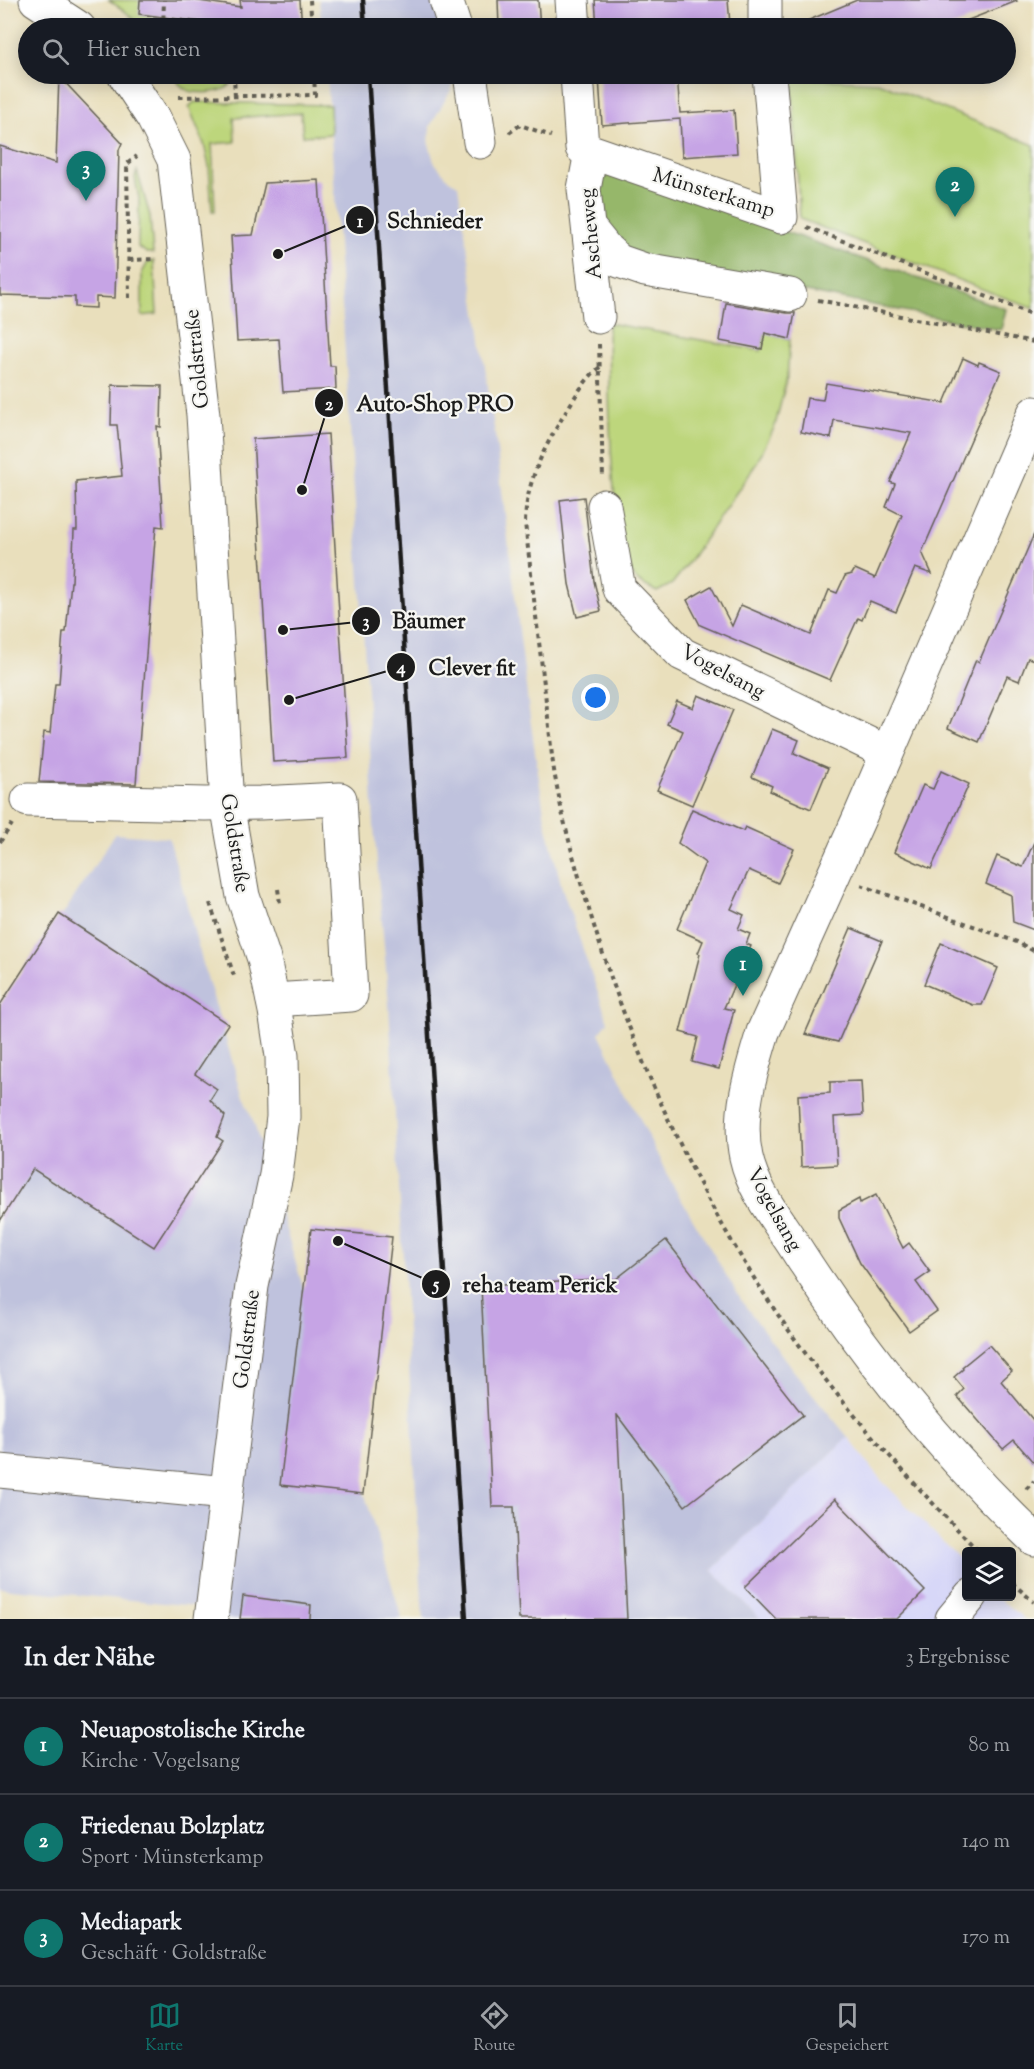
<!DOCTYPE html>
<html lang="de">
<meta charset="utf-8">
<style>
body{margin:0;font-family:"Sorts Mill Goudy",serif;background:#242831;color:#f1f3f6}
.controls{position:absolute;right:18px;bottom:18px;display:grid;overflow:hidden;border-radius:6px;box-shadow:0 3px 15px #0003}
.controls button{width:54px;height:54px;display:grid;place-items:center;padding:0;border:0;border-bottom:2px solid #363941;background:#171b24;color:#f1f3f6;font:30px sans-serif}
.you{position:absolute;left:596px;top:698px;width:21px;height:21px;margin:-15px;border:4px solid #fff;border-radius:50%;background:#1a73e8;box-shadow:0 0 0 9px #1a73e833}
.badge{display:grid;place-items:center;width:39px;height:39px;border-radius:50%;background:#0f766e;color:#fff;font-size:20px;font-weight:700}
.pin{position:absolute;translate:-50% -50px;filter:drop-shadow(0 2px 3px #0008)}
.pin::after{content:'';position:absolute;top:32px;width:21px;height:18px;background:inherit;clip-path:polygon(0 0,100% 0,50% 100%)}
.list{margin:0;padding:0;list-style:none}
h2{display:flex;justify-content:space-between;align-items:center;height:78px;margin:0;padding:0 24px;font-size:26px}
h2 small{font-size:20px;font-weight:400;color:#9ea1a6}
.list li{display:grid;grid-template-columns:39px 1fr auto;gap:18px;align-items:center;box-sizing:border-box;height:96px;padding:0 24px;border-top:2px solid #363941}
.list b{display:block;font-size:22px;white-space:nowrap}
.list p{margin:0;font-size:20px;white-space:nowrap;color:#9ea1a6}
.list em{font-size:20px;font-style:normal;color:#9ea1a6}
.icon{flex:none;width:33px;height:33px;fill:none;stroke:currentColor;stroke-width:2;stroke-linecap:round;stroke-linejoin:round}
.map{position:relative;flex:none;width:1034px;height:1619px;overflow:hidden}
.search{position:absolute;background:#171b24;box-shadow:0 3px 15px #0003;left:18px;right:18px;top:18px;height:66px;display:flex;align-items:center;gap:15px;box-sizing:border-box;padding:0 21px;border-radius:33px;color:#9ea1a6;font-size:22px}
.sheet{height:366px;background:#171b24}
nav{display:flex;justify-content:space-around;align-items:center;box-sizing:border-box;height:84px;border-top:2px solid #363941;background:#171b24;font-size:16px;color:#9ea1a6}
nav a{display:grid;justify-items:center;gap:3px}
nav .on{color:#0f766e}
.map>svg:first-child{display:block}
.built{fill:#d7d7f8}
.industrial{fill:#bfc2dd}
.green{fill:#bdd67b;stroke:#6c794c;stroke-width:1.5}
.forest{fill:#96b76b;stroke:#596a44;stroke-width:1.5}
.building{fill:#c6a4e5}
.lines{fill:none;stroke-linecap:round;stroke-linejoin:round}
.minor-casing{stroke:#646054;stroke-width:35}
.path{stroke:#646054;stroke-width:4;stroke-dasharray:4.5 4.5;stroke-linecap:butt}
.minor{stroke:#fff;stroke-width:33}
.rail{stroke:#1c1c1c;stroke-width:4.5}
.labels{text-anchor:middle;stroke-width:4.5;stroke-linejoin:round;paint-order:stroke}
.street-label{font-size:21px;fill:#1c1c1c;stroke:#f6f6f2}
.leader{fill:none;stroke:#1c1c1c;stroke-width:2}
.callout-dot{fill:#1c1c1c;stroke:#f6f6f2;stroke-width:2}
.mark-label{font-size:18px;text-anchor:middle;font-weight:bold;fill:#fff}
.callout-label{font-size:22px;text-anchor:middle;font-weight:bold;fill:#1c1c1c;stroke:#f6f6f2;stroke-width:4.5;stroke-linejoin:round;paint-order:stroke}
</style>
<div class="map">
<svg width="1034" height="1619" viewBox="0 0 1034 1619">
<rect width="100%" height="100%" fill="#f6f6f2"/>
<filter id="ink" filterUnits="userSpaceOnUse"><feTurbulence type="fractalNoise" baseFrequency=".0167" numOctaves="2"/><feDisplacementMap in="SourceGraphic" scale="12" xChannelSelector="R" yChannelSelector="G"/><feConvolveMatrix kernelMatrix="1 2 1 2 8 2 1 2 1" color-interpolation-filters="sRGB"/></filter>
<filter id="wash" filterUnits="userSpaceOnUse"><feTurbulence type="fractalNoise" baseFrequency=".008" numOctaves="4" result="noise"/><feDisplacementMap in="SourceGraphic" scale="24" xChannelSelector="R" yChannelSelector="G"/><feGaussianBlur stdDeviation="1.35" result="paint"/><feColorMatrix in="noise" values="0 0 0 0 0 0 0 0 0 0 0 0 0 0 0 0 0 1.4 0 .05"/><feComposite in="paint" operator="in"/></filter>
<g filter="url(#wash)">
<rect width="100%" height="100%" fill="#e9dfbc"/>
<polygon class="built" points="848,1437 881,1480 966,1565 966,1596 996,1597 1025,1619 760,1619 712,1570"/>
<g class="industrial">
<polygon points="319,0 433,0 443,28 322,28"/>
<polygon points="327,74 454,74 452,88 430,126 429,144 434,162 449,180 458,185 496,441 529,711 545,819 562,888 608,1022 599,1033 669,1179 741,1300 793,1370 848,1437 712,1570 760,1619 423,1619 389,1005 374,827 367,690"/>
<polygon points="115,834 169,838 202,960 243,1097 254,1123 402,1619 217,1619 218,1608 0,1588 0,1012"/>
</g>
<g class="green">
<polygon points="109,0 157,0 157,28 144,28 127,13"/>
<path d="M173,74H229L230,85C223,93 200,94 189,91C181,88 176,80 173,74Z"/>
<polygon points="792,78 878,82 1034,145 1034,309 800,219"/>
<polygon points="194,102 330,105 331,134 303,136 301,113 234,118 235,142 212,144 215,211 212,211 209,166 204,144 189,107"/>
<polygon points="137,171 150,216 153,253 147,253 138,247 139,198 135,178"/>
<polygon points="154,261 157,314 142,316 142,273 148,262"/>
<path d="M608,323L761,351L765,333L790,339L787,378L775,426L756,464L686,566L672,584L657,592C651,588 642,585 637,580C607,552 609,370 608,323Z"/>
</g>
<polygon class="forest" points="611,171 1006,309 1001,330 637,259 604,236 599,177"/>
<g id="blocks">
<g class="building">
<polygon points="140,0 192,0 241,7 240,0 300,0 302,28 217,28 217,24 139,14"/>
<polygon points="498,0 538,0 540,28 499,28"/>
<polygon points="595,0 728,0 730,24 666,28 597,28"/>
<polygon points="857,0 1016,0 1017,1 948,28 790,28"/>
<polygon points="642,74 677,74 680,113 734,110 737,153 682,157 680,119 602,125 599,77"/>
<polygon points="59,76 122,143 119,150 115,298 96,297 96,308 75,307 75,297 0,295 0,146 56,163"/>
<polygon points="319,180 330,366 335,366 336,389 283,392 279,339 237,341 231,236 253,235 265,183"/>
<polygon points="726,303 787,313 795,313 790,339 765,333 762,349 720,341"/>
<polygon points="963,358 978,365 979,362 1001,371 922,552 932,574 915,568 896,612 870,601 862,620 858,618 830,680 700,625 687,600 711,586 732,626 741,605 811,635 829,590 837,593 845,576 852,574 855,569 875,578 902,515 886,507 895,484 890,482 911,433 834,420 831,438 801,432 807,398 823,400 826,383 944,403"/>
<polygon points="112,385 162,386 161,427 157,426 163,527 156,526 136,784 39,782 44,732 50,733 55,684 59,684 63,632 66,632 71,582 72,582 74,530 77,530 76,481 122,476 117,425 111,425"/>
<polygon points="328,434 348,758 273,762 253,439"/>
<polygon points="584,497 594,581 601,611 577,617 569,584 560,500"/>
<polygon points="1034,534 1034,660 1028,658 1019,681 1007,676 979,742 948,728 976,660 979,662"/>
<polygon points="698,695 733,710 692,805 657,790 683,731 667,724 677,701 693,708"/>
<polygon points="772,729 799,740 794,753 828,768 811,809 770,791 772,786 752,777"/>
<polygon points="941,771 969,784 931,869 894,852 923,785 933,789"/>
<polygon points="692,809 743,831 745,827 794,849 778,883 749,870 731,909 744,915 738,929 750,934 746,944 751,946 724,1008 734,1010 719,1069 692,1062 698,1037 680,1032 700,954 698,953 703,941 677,929 705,863 678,843"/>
<polygon points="1034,842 1034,930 1013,922 1011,895 986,884 997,856 1023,867"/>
<polygon points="59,914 228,1024 195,1074 217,1089 210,1100 225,1116 217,1137 223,1141 154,1247 33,1169 0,1221 0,1005"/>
<polygon points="851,928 882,941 838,1042 805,1034"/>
<polygon points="941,943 998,968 982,1005 973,1005 924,984"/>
<polygon points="861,1081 863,1115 834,1117 837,1165 801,1167 798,1095 830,1093 830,1082"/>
<polygon points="876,1195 903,1248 909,1243 930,1272 916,1282 937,1311 909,1331 860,1263 839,1218 839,1210 859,1199 860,1203"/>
<polygon points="311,1229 392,1237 363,1494 280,1485"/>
<polygon points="666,1240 803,1415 685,1506 617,1415 627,1619 519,1619 514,1507 492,1507 481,1286 616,1279"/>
<polygon points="989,1345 1012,1371 1001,1381 1034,1421 1034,1463 1014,1440 1003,1449 957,1396 964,1389 954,1377 963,1369 962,1367"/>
<polygon points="835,1499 925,1591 897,1619 776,1619 745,1587"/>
<polygon points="243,1596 311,1605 310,1619 240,1619"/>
</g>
</g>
</g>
<g filter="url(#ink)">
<use href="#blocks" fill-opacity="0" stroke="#646054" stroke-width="1.5"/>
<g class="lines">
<defs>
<g id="minor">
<polyline points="36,0 79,28"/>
<polyline points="446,0 455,28"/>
<polyline points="572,0 574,28"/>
<polyline points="765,0 765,28"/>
<polyline points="124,74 153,118 174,160 203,415 227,804 243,896 264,959 275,1011 282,1056 283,1117 276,1175 252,1286 211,1619"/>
<polyline points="470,74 480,142"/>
<polyline points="577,74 582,148 781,217 769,74"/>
<polyline points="591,152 584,189 598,317"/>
<polyline points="589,228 606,249 619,261 645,270 790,295"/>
<path d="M1034,413L861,814L763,1032C751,1071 737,1116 746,1157C753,1189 775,1217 793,1244C861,1351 942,1451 1034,1539"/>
<polyline points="604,506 619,589 682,654 886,752"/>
<polyline points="28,800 205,804 260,803 340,799 351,995 273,1000"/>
<polyline points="0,1471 226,1493"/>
<polyline points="952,1619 971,1596"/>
</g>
</defs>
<use href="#minor" class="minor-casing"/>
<g class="path">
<polyline points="310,0 312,28"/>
<polyline points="163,28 164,0"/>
<polyline points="234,74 235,98"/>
<polyline points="179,97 315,95 314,74"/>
<polyline points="509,133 520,125 551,136"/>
<polyline points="807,227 1034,315"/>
<polyline points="129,260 156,259"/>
<polyline points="129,298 127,164 137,156"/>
<polyline points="818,300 1034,342"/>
<polyline points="599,344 603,478"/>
<path d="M600,367C584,380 575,397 564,415C543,450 526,482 525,523C532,582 539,642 546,701C550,730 551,759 557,787C565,831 578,874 591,916C636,1065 708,1220 800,1346C854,1420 916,1486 979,1552"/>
<polyline points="0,842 12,824"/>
<polyline points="861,885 1017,942 1034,951"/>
<polyline points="278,889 280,903"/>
<polyline points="210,903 235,979"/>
<polyline points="1026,1489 1034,1481"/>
<polyline points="1012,1583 1034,1602"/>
</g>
<use href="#minor" class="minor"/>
<g class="rail">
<polyline points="363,0 365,28"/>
<polyline points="368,74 466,1619"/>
</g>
</g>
</g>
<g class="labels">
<g class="street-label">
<text transform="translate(714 192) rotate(17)" y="7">Münsterkamp</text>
<text transform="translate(590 234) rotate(-95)" y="7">Ascheweg</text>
<text transform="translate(196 359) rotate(-96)" y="7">Goldstraße</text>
<text transform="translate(723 671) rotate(28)" y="7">Vogelsang</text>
<text transform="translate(236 843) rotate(81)" y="7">Goldstraße</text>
<text transform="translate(775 1209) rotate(61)" y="7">Vogelsang</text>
<text transform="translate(246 1339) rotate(-83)" y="7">Goldstraße</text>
</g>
</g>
<path class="leader" d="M278 254L360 220M302 490L329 403M283 630L366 621M289 700L401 667M338 1241L436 1284"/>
<g class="callout-dot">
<circle cx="278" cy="254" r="6"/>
<circle cx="302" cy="490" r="6"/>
<circle cx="283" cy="630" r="6"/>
<circle cx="289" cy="700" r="6"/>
<circle cx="338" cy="1241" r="6"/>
<circle cx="360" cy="220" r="15"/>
<circle cx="329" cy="403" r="15"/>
<circle cx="366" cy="621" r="15"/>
<circle cx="401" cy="667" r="15"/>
<circle cx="436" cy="1284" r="15"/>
</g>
<g class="mark-label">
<text x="360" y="227">1</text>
<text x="329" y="410">2</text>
<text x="366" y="627">3</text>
<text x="401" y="673">4</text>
<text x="436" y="1290">5</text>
</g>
<g class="callout-label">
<text x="435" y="228">Schnieder</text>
<text x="435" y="411">Auto-Shop PRO</text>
<text x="429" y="628">Bäumer</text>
<text x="472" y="675">Clever fit</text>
<text x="540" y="1292">reha team Perick</text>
</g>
</svg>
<div class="controls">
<button><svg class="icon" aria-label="layers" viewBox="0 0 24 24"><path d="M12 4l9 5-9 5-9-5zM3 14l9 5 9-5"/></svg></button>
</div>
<div class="you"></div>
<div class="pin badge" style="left:743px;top:996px">1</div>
<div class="pin badge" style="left:955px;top:217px">2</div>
<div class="pin badge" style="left:86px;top:201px">3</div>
<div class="search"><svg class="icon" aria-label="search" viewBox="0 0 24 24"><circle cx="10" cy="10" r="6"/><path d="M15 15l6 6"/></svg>Hier suchen</div>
</div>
<section class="sheet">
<h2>In der Nähe<small>3 Ergebnisse</small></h2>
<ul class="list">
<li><span class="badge">1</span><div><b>Neuapostolische Kirche</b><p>Kirche · Vogelsang</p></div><em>80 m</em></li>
<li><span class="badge">2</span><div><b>Friedenau Bolzplatz</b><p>Sport · Münsterkamp</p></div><em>140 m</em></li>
<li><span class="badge">3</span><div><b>Mediapark</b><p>Geschäft · Goldstraße</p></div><em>170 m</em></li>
</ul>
</section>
<nav>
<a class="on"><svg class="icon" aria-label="map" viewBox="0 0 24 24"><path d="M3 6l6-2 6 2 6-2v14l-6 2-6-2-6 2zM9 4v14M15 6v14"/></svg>Karte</a>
<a><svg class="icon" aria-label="directions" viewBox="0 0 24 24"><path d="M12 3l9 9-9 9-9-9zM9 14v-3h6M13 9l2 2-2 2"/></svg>Route</a>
<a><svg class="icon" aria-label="saved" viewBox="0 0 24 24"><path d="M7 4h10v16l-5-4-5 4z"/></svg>Gespeichert</a>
</nav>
